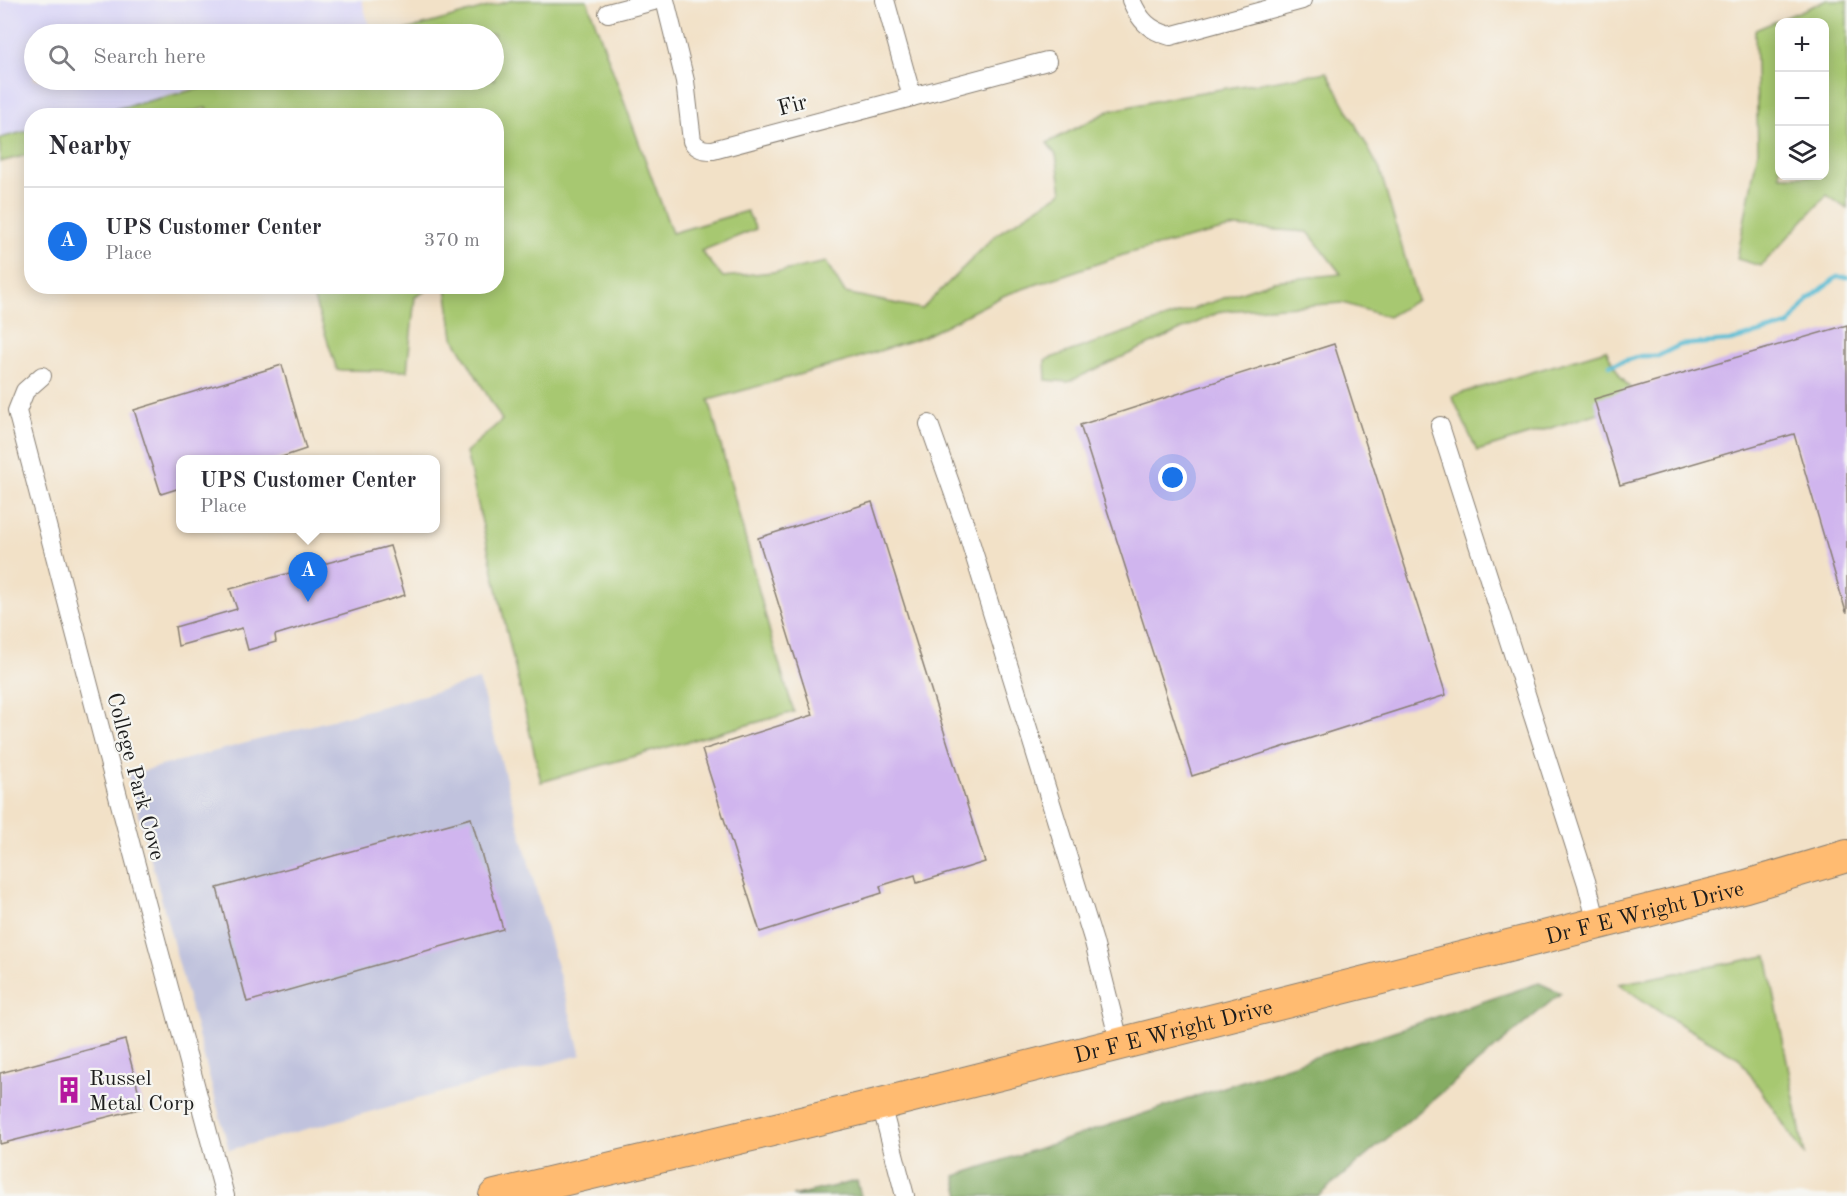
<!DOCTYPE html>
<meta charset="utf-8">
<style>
body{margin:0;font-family:"Old Standard TT",serif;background:#f2f2f3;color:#2b2b33}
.controls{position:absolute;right:18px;top:18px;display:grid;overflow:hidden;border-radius:12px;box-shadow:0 3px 15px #0003}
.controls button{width:54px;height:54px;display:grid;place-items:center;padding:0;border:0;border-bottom:2px solid #e1e1e2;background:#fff;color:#2b2b33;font:30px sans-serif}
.you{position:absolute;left:1173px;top:478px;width:21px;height:21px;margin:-15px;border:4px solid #fff;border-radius:50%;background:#1a73e8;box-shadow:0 0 0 9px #1a73e833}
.badge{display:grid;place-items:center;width:39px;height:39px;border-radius:50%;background:#1a73e8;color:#fff;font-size:20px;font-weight:700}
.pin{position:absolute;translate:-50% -50px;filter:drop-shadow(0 2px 3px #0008)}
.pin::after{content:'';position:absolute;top:32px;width:21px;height:18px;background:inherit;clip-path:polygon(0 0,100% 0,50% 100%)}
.popup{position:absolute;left:176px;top:455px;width:264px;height:78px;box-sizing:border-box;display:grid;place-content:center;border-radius:12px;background:#fff;filter:drop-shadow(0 2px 4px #0005);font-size:20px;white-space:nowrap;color:#7c7c81}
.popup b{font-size:22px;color:#2b2b33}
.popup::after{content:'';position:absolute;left:50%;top:100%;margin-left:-12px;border:12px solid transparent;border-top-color:#fff}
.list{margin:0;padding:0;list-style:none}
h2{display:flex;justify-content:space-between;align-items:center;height:78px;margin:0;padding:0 24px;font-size:26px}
h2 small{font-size:20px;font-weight:400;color:#7c7c81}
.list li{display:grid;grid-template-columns:39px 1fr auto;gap:18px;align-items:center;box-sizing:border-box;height:108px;padding:0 24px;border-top:2px solid #e1e1e2}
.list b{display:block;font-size:22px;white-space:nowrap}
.list p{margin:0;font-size:20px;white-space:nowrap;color:#7c7c81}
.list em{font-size:20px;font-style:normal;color:#7c7c81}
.icon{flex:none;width:33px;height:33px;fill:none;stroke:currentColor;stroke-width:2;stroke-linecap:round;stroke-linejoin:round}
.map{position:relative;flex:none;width:1847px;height:1196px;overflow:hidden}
.search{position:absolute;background:#fff;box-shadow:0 3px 15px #0003;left:24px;top:24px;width:480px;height:66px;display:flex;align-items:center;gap:15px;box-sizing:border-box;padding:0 21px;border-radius:33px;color:#7c7c81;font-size:22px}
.panel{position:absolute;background:#fff;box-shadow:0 3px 15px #0003;left:24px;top:108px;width:480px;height:186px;border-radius:24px}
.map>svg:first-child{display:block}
.built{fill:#dad6f7}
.industrial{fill:#c0c2dd}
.green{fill:#a7c871;stroke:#627246;stroke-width:1.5;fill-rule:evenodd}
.forest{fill:#85ac63;stroke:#506440;stroke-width:1.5}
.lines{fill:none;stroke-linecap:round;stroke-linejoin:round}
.stream{stroke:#55bbd3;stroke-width:4.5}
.building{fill:#d0b5ee}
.street-casing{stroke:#877e72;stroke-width:20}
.highway-casing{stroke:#877e72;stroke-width:34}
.street{stroke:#fff;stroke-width:18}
.highway{stroke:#ffbb71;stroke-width:32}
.labels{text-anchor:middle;stroke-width:4.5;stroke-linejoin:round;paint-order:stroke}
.street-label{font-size:22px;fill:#1c1c1c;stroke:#f6f6f2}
.poi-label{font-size:22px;fill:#1c1c1c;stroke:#f6f6f2;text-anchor:start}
</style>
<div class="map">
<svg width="1847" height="1196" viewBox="0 0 1847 1196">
<rect width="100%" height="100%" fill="#f6f6f2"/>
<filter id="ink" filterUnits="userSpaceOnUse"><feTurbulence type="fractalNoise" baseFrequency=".0167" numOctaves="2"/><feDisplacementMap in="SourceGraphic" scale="12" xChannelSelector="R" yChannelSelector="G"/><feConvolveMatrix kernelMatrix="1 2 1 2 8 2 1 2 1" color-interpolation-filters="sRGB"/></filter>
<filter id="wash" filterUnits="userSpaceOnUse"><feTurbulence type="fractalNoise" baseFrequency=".008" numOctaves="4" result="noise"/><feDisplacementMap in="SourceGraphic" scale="24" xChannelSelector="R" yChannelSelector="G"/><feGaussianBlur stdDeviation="1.35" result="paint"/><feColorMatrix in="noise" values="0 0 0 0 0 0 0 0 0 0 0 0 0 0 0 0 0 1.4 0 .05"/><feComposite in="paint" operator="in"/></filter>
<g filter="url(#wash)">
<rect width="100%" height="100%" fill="#f2e1c7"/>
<polygon class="built" points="0,0 362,0 371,34 34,34 34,80 222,80 96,115 32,116 31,134 0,144"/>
<polygon class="industrial" points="479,680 581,1055 229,1150 128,775"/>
<g class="green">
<polygon points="513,0 587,0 672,233 747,211 756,229 701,251 723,277 783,271 826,262 845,293 922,309 997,234 1062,192 1056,155 1047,143 1109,111 1178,96 1327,72 1380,170 1417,300 1388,317 1343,303 1222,311 1068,382 1046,380 1045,360 1273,281 1341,274 1308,232 1235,227 1129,253 1005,295 923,337 851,360 709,400 771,637 794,712 541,782 466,452 502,420 453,337 446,287 496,286 496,116 211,116 206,108 177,115 92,115 233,80 494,80 494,34 392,34"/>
<path d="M1827,0H1847V209L1827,195L1761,266L1737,259L1758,150L1755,30ZM1824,22V176H1780V22Z"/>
<polygon points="31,130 31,154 0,162 0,138"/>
<polygon points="310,287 432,287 415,297 407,371 337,370"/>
<polygon points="1606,350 1620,376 1640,400 1477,451 1452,396"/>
<polygon points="1767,956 1805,1156 1739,1058 1666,1016 1619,984"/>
</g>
<g class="forest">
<polygon points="1539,983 1561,993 1318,1196 960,1196 955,1176"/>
<polygon points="857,1181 861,1196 792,1196"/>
</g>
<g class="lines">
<polyline class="stream" points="1610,365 1641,356 1658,356 1680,345 1730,341 1789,325 1809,299 1837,277 1847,277"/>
</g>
<g id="blocks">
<g class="building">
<polygon points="1847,325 1847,612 1846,612 1794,434 1620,485 1594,399"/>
<polygon points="1334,344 1446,695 1192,776 1080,425"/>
<polygon points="282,365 306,449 273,460 180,460 180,488 161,494 134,410"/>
<polygon points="872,502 985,862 917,883 915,875 880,886 882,893 760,932 702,750 813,715 758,538"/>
<polygon points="390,546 405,595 275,635 276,642 248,650 242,628 178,646 175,627 237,609 230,589"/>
<polygon points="471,818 503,929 247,1002 217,888"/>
<polygon points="125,1040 143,1108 0,1144 0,1073"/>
</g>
</g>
</g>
<g filter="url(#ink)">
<use href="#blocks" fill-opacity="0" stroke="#877e72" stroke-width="1.5"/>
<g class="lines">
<defs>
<g id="street">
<path d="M665,0L685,81L692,141C698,149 703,150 713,150L1047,61"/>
<polyline points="885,0 912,97"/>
<path d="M1131,0C1140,21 1149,30 1170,36L1302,0"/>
<polyline points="608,13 657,0"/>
<polyline points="42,376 25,391 17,411 135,861 225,1196"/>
<polyline points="929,424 965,525 1094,942 1120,1045"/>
<polyline points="1440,426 1587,884 1597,924"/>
<polyline points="881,1104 905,1196"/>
</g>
<g id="highway">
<path id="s1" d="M495,1196L881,1104L1746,886L1847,856"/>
</g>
</defs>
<use href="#street" class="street-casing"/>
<use href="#highway" class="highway-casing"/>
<use href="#street" class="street"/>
<use href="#highway" class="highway"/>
</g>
</g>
<defs>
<symbol id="building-bare" viewBox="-9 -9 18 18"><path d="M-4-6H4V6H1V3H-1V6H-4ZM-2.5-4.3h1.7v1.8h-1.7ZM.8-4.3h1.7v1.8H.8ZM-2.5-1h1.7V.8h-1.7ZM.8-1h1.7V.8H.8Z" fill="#b5179e" stroke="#f6f6f2" stroke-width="2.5" paint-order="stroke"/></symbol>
</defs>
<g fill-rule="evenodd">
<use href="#building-bare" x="50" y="1071" width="38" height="38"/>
</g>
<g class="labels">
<g class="street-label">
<text transform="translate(792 104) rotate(-15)" y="8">Fir</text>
<text transform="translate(137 776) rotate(75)" y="8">College Park Cove</text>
<text dy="8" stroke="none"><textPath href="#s1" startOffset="1184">Dr F E Wright Drive</textPath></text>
<text dy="8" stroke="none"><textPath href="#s1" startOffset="698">Dr F E Wright Drive</textPath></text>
</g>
<g class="poi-label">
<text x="89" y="1085">Russel<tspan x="89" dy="25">Metal Corp</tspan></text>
</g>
</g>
</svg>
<div class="controls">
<button>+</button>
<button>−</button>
<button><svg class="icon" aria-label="layers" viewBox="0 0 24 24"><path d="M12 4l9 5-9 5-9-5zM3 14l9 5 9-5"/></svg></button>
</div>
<div class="you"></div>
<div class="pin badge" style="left:308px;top:602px">A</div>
<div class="popup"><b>UPS Customer Center</b>Place</div>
<div class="search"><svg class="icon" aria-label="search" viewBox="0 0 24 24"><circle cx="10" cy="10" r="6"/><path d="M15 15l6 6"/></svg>Search here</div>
<section class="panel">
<h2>Nearby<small></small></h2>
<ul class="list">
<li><span class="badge">A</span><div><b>UPS Customer Center</b><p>Place</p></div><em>370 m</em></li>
</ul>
</section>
</div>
